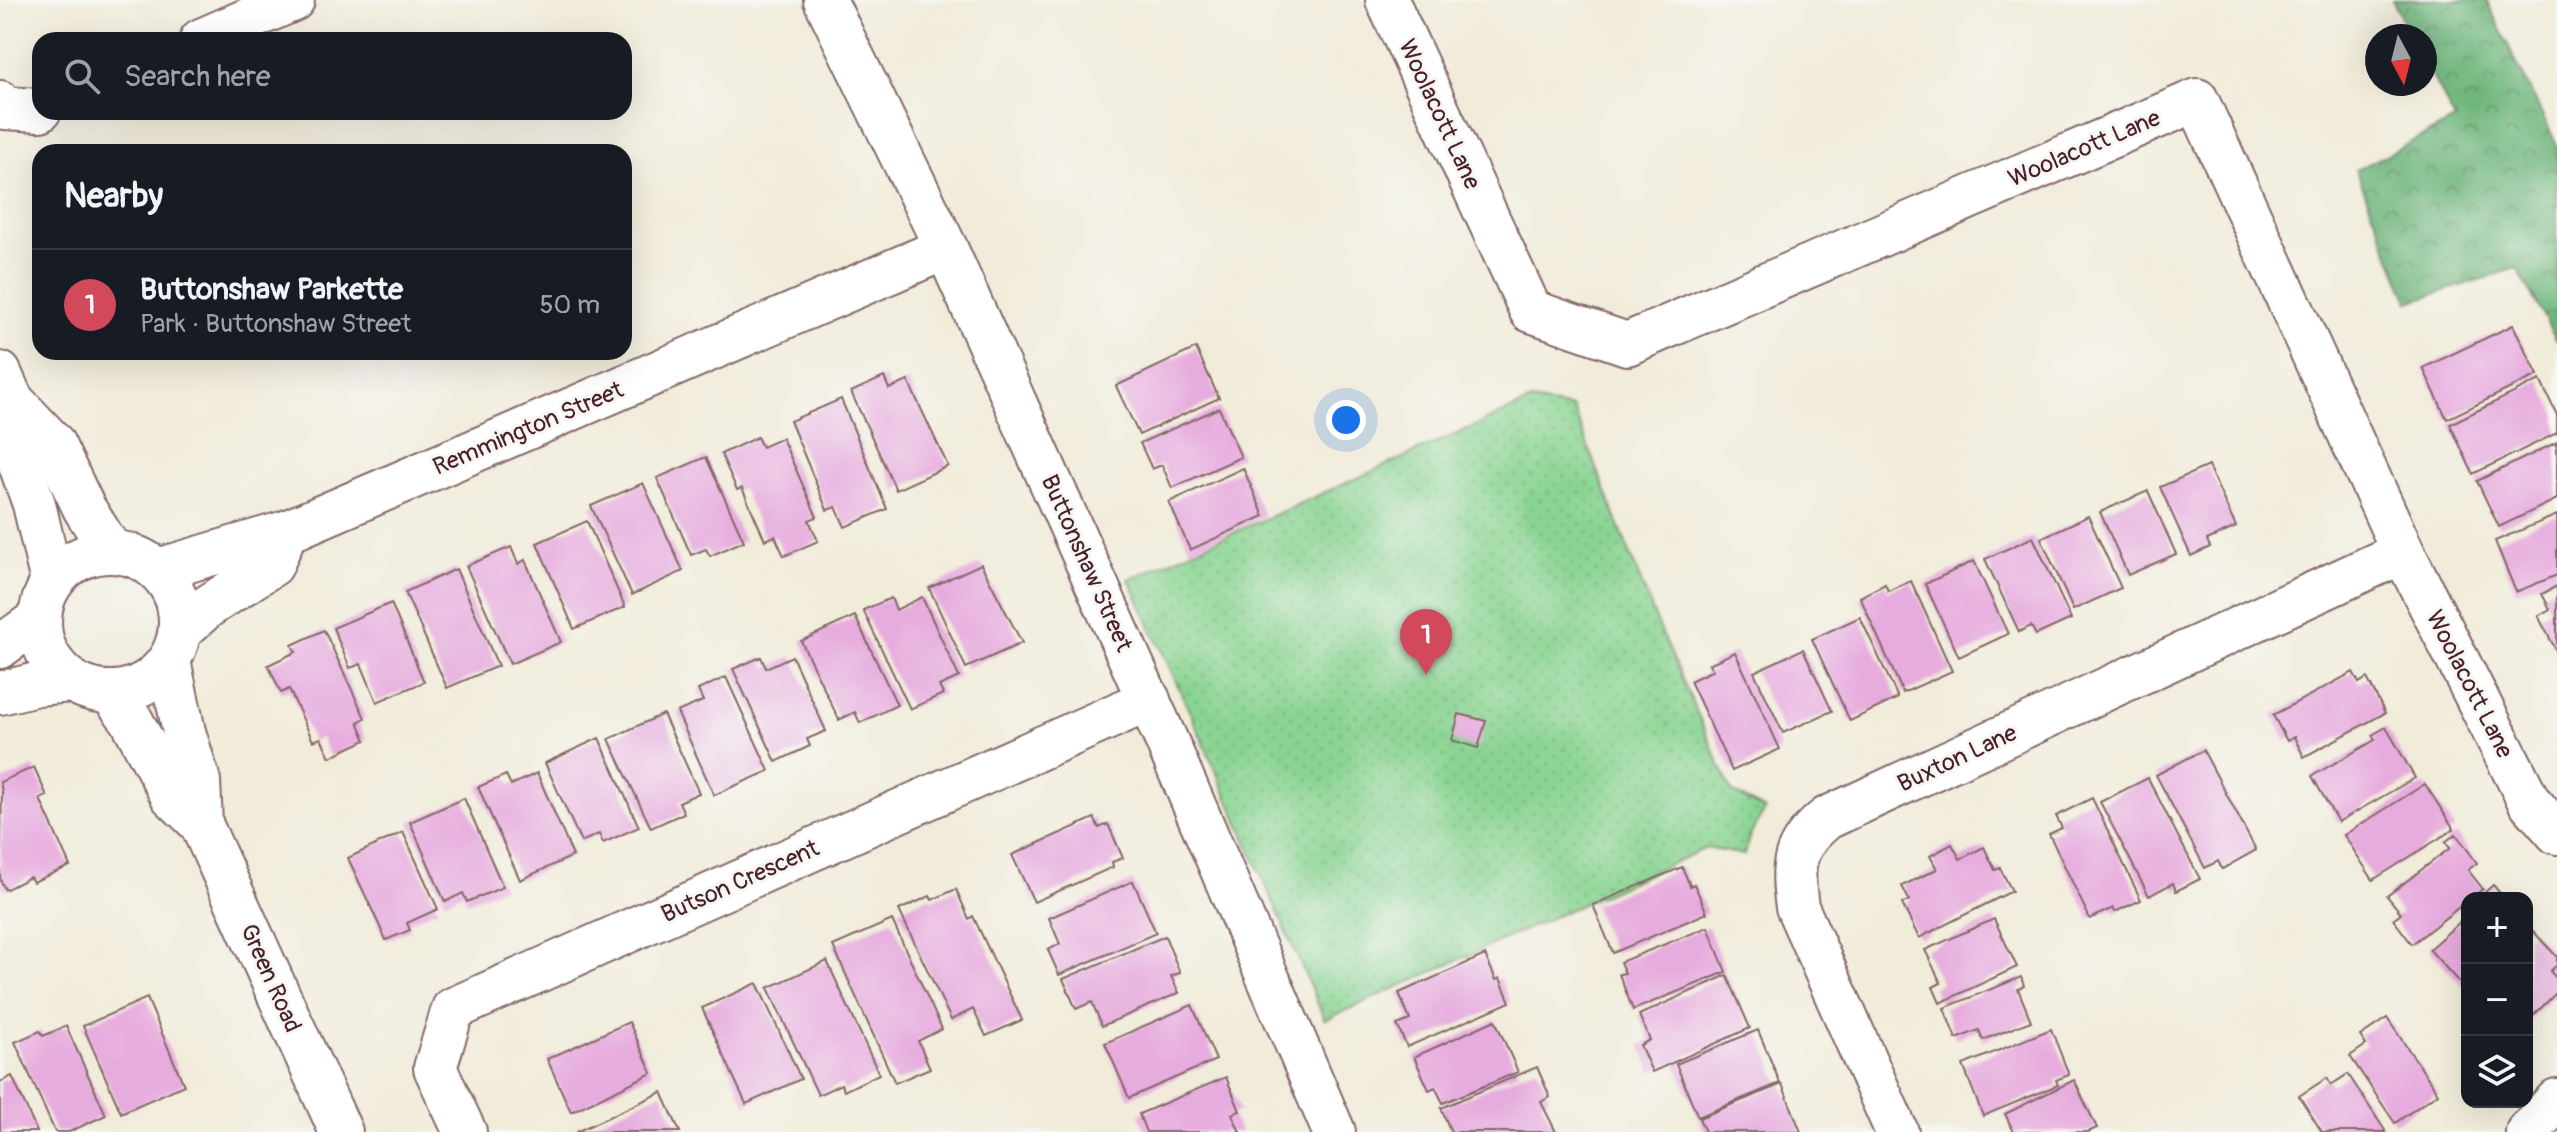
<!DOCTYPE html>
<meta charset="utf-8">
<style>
body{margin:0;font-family:Pangolin,sans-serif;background:#20242c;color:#f1f3f6}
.controls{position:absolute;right:24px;bottom:24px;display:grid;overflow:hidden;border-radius:16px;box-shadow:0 8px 32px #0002}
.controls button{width:72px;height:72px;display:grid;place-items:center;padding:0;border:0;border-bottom:2px solid #363941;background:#171b24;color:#f1f3f6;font:40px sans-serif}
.compass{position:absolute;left:2365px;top:24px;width:72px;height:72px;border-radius:50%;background:#171b24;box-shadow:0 8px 32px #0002;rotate:173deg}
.you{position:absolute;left:1346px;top:420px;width:28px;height:28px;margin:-20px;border:6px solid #fff;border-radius:50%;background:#1a73e8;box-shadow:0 0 0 12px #1a73e833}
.badge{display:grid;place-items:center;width:52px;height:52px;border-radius:50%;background:#d1495b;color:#fff;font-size:26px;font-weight:700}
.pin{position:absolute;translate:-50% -66px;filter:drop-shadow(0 2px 4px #0008)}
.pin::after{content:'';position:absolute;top:42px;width:28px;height:24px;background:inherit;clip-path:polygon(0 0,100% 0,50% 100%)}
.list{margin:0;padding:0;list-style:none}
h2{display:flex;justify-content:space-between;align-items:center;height:104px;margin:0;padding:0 32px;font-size:34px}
h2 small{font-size:26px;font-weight:400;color:#9ea1a6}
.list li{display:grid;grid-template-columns:52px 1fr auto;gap:24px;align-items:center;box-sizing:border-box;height:112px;padding:0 32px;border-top:2px solid #363941}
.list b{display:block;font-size:30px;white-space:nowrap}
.list p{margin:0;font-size:26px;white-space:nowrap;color:#9ea1a6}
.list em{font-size:26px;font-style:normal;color:#9ea1a6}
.icon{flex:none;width:44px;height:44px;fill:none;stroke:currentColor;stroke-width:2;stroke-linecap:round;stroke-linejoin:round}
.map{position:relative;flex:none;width:2557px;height:1132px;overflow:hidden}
.search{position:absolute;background:#171b24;box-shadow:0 8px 32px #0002;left:32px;top:32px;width:600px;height:88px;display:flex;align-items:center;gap:20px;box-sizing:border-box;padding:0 28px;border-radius:24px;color:#9ea1a6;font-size:30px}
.panel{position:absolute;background:#171b24;box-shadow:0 8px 32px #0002;left:32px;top:144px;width:600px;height:216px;border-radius:24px}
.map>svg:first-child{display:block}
.green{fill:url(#green-dots);stroke:#6a7a5e;stroke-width:2}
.forest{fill:url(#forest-crowns);stroke:#5c6a54;stroke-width:2}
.building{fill:#e7acde}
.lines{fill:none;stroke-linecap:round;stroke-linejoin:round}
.minor-casing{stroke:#846768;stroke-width:46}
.minor{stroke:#fff;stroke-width:42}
.labels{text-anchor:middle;stroke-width:6;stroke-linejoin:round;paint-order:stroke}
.street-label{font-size:24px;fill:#4a1f2b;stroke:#f6f6f2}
</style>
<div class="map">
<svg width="2557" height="1132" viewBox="0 0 2557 1132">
<defs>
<pattern id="green-dots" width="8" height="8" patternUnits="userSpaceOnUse" patternTransform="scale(2)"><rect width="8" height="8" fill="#89d492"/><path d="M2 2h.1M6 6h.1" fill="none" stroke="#78b67e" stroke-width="1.8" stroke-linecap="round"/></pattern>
<pattern id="forest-crowns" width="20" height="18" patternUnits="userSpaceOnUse" patternTransform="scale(2)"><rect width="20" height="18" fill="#6eb67c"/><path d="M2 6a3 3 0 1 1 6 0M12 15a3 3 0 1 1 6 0" fill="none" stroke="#5c9366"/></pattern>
</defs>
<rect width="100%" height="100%" fill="#f6f6f2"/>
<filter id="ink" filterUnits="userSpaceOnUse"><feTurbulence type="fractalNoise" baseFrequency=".0125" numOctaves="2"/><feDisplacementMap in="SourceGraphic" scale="16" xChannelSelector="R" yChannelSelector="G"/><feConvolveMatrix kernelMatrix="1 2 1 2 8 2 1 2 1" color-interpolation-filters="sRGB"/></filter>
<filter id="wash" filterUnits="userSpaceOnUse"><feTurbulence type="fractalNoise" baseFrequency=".006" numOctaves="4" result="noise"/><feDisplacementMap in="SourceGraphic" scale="32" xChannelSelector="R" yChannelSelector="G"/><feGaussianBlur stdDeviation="1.8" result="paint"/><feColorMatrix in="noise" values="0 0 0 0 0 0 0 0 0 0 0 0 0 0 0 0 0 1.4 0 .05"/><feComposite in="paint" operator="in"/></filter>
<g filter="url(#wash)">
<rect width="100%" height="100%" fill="#f1ecda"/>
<polygon class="green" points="1531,401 1573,408 1656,620 1732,792 1765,810 1749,837 1745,855 1706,848 1325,1020 1198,730 1129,579"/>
<polygon class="forest" points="2392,0 2486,0 2557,145 2557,341 2517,268 2409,302 2356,170 2455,120 2425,62 2425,36 2411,36"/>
<g id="blocks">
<g class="building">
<polygon points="2513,325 2538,375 2447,419 2423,368"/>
<polygon points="1196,348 1219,398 1139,435 1116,386"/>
<polygon points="884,377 889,389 908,381 948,466 896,490 851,392"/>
<polygon points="2540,380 2557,415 2557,433 2473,474 2450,424"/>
<polygon points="841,399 887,509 845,527 836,507 827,510 790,421"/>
<polygon points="1219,408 1241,457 1172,488 1162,465 1152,469 1140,443"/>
<polygon points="757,437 762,447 782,438 817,517 809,520 818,541 784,556 775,536 765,540 742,488 737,490 721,454"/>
<polygon points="2557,442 2557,499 2499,527 2477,481"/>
<polygon points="706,457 744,541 710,556 706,549 691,555 657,478"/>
<polygon points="2208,466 2236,527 2207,540 2210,547 2191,556 2160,487"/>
<polygon points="1243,468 1264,516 1190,550 1169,502"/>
<polygon points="643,483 683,571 632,595 591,506"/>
<polygon points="2148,491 2176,554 2128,575 2100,512"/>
<polygon points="2557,515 2557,575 2516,592 2495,541"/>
<polygon points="2088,516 2121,588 2073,610 2041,538"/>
<polygon points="587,521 625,607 574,629 537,543"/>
<polygon points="2033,537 2071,619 2036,635 2031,626 2019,632 1985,559"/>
<polygon points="511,547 518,564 525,560 561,642 510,664 466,566"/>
<polygon points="1974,561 2008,634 1959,657 1925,584"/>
<polygon points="981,564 1022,643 966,668 929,588"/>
<polygon points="456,569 498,666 447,688 405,592"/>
<polygon points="1911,581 1952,671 1903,693 1860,597 1885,584 1888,591"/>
<polygon points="2557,586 2557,652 2538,616 2550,609 2542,594"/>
<polygon points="922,597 959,677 939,686 943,694 910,709 863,610 891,598 896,610"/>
<polygon points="391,603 424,682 377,702 361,664 350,668 333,628"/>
<polygon points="855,616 897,705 860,723 855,712 839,720 801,641"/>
<polygon points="1860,617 1898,698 1850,721 1812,639"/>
<polygon points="324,630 365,718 358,722 366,740 330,757 321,738 313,741 289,689 281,693 268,665 296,652 292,645"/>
<polygon points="1803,649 1832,711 1783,733 1754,672"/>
<polygon points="1735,652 1780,749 1732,771 1690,681 1713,670 1709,664"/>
<polygon points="792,656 826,731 807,739 810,746 776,762 733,669 761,657 766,668"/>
<polygon points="2353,672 2359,683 2367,678 2385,713 2304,757 2294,737 2287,741 2273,715"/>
<polygon points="726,677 769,771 714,795 677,712 703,701 698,690"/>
<polygon points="663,714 699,793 679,802 684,813 651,828 609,739"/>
<polygon points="1459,714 1486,721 1478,748 1452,740"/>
<polygon points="2386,727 2415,778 2338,822 2312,776 2375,740 2372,735"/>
<polygon points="599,738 639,827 603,843 599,834 581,842 545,763"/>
<polygon points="2203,750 2256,850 2222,869 2218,861 2205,868 2156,775"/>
<polygon points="34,767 47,796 40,799 70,866 33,882 30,877 5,890 0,879 2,791 0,782"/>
<polygon points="537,773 573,856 520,880 478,787 506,775 511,785"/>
<polygon points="2148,778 2200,879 2176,891 2173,883 2149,896 2100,802"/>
<polygon points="2425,784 2454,829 2373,880 2344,835"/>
<polygon points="464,798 503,887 467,902 463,893 445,902 410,822"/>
<polygon points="2092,798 2141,900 2115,912 2113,908 2090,919 2049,834 2062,828 2056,816"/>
<polygon points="1094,818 1099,828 1108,824 1123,858 1112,862 1113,867 1034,902 1012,855"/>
<polygon points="403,832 438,909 407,923 410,930 386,940 348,858"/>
<polygon points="2456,834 2477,863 2468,870 2483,889 2471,898 2467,898 2467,901 2412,944 2393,919 2401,913 2387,896 2450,848 2445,842"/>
<polygon points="1952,844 1960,859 1984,847 1995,870 2000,868 2012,891 1919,938 1902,904 1909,900 1902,886 1937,869 1930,856"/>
<polygon points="1682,867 1690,886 1694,884 1707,913 1613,953 1593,905"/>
<polygon points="1133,881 1156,933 1059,975 1048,950 1060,944 1049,918"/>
<polygon points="2493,885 2499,892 2504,898 2486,898 2483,894"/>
<polygon points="956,889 969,919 973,916 1022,1020 986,1036 973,1009 951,1020 899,910 930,896 932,900"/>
<polygon points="2467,916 2467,985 2464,988 2429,949"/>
<polygon points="1994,919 2017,967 1940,1003 1933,987 1941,983 1925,950"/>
<polygon points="892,920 942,1029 918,1041 930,1068 895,1083 833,946"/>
<polygon points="1708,927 1726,972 1633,1010 1619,974 1625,973 1620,962"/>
<polygon points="2533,931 2557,957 2557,965 2550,971 2557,979 2557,992 2527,1022 2527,937"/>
<polygon points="1165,936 1180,973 1171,976 1179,993 1102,1026 1092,1002 1076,1009 1063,979"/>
<polygon points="1485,955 1496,980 1500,978 1510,1002 1407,1047 1397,1025 1410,1020 1399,993"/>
<polygon points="827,961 879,1074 844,1091 841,1084 818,1095 768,988"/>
<polygon points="1727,975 1750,1028 1652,1072 1640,1045 1650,1040 1639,1015"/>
<polygon points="2021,977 2024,986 2018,989 2031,1021 1983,1040 1979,1030 1956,1039 1944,1008"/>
<polygon points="757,983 801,1079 746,1104 702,1008"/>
<polygon points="147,998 184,1085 121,1113 83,1026"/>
<polygon points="1192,1005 1216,1060 1129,1098 1105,1043"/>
<polygon points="2387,1018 2438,1093 2395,1123 2350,1056 2366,1045 2360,1036"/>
<polygon points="1495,1020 1518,1072 1443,1103 1435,1087 1429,1090 1414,1057"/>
<polygon points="629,1022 652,1073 571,1112 547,1059"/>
<polygon points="66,1026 106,1115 69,1132 55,1132 15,1042 40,1031 43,1036"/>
<polygon points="2051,1029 2069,1075 2056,1080 2058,1085 1983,1116 1963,1065"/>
<polygon points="1758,1030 1780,1083 1698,1117 1676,1064"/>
<polygon points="1537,1067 1550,1097 1541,1102 1556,1132 1451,1132 1441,1108"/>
<polygon points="2348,1074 2386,1132 2322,1132 2299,1096 2327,1078 2331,1085"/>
<polygon points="12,1076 37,1132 0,1132 0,1082"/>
<polygon points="1226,1077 1240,1111 1232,1114 1240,1132 1146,1132 1139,1114"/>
<polygon points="2074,1080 2097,1128 2088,1132 2014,1132 2005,1114"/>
<polygon points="1782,1084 1801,1132 1705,1132 1699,1118"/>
<polygon points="662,1092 680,1132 576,1132"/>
</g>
</g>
</g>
<g filter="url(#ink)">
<use href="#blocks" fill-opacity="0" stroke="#846768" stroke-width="2"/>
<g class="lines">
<defs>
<g id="minor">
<polyline points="825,0 946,248 1168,744 1334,1132"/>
<polyline points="1387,0 1531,311 1627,344 2197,100 2403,552 2529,801 2557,833"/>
<polyline points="201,40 293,0"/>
<polyline points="0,102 5,108 40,110"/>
<polyline points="0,373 12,400 18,459 34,504 52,582"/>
<polyline points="12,400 53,443 84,508 111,551"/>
<circle cx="110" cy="622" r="70"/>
<polyline points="158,570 286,532 946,248"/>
<polyline points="180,631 207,607 272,565 286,532"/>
<polyline points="0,647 39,619"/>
<polyline points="169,660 184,732 199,781 201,824"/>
<polyline points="110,692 131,719 172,796 201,824 341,1132"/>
<polyline points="0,693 37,684 71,681"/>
<polyline points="465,1132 435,1068 453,1009 1149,700"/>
<path d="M1897,1132L1797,907C1791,865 1792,846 1827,818L2403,552"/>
<polyline points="2527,1132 2557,1100"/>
</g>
</defs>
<use href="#minor" class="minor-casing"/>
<use href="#minor" class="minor"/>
</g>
</g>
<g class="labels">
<g class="street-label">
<text transform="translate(1440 114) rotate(65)" y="8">Woolacott Lane</text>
<text transform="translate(2084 148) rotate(-23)" y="8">Woolacott Lane</text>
<text transform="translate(528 428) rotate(-23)" y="8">Remmington Street</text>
<text transform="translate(1087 563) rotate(66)" y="8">Buttonshaw Street</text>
<text transform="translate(2470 684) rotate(63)" y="8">Woolacott Lane</text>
<text transform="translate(1957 758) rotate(-25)" y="8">Buxton Lane</text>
<text transform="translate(740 881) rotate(-24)" y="8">Butson Crescent</text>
<text transform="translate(271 978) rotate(66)" y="8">Green Road</text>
</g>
</g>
</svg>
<div class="controls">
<button>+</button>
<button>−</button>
<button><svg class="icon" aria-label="layers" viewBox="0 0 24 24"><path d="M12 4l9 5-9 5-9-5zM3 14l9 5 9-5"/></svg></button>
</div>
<svg class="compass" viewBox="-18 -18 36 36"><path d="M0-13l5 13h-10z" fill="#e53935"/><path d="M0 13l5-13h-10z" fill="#9ea1a6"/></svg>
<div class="you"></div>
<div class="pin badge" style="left:1426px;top:675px">1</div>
<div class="search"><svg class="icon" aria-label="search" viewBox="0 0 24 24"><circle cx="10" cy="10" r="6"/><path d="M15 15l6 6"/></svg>Search here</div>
<section class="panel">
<h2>Nearby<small></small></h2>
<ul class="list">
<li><span class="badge">1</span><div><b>Buttonshaw Parkette</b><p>Park · Buttonshaw Street</p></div><em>50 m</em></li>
</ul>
</section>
</div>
